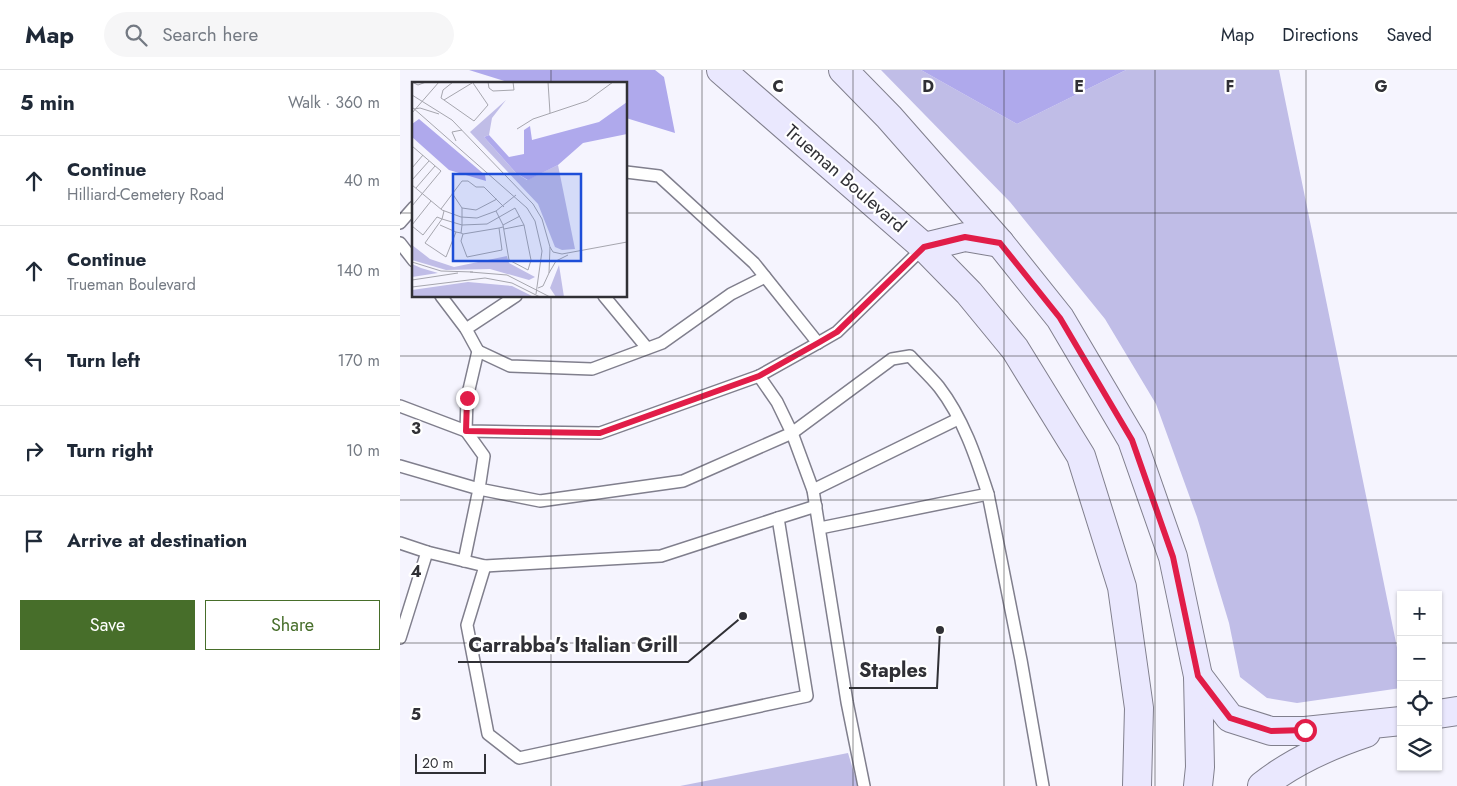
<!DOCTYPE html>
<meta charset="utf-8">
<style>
body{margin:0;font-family:Jost,sans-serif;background:#f6f6f7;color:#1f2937}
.controls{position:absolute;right:15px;bottom:15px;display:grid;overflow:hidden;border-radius:0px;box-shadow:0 1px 4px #0004}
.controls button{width:45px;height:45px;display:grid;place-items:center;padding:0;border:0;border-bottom:1px solid #e0e1e3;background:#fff;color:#1f2937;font:25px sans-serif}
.scale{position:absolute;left:15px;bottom:12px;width:71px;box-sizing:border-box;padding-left:5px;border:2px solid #303035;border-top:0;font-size:14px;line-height:18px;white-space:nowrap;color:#303035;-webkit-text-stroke:4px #fff;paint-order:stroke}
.stop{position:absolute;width:15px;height:15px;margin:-11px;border:4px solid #e11d48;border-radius:50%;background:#fff}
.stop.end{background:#e11d48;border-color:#fff;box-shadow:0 1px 5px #0008}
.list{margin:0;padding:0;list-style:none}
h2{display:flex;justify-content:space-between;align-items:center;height:65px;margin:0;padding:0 20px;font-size:21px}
h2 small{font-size:16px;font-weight:400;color:#747a83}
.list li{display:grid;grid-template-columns:32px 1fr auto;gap:15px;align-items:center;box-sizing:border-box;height:90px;padding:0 20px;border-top:1px solid #e0e1e3}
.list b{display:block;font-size:19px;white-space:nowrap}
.list p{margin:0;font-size:16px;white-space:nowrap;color:#747a83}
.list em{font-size:16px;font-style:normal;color:#747a83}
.actions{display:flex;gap:10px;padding:15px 20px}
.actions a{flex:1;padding:11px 0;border:1px solid #476e2a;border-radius:0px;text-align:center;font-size:18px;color:#476e2a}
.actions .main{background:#476e2a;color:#fff}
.icon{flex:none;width:28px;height:28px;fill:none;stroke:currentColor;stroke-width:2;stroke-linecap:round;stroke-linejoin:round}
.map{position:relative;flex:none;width:1057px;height:716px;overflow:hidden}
header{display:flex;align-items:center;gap:30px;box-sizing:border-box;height:70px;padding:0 25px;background:#fff;border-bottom:1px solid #e0e1e3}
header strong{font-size:24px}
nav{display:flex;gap:28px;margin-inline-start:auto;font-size:18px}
.search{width:350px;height:45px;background:#f6f6f7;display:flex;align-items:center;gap:12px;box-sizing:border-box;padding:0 18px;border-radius:28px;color:#747a83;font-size:19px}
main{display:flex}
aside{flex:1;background:#fff}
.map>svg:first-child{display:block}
.green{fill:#c0bde7}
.forest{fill:#afa9ec}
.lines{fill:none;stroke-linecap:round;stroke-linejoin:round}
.service-casing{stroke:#807f8d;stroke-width:14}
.secondary-casing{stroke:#807f8d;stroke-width:30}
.service{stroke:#fff;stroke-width:11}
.secondary{stroke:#eae8fe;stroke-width:28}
.route{stroke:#e11d48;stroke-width:6}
.grid{fill:none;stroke:#303035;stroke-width:1;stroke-opacity:0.55}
.labels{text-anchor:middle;stroke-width:4.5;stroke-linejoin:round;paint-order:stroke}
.street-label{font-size:19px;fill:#303035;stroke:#fff}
.inset-road{fill:none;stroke:#a6a6ae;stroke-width:1}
.view{fill:#1d4ed8;fill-opacity:0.15;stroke:#1d4ed8;stroke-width:2.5}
.inset-edge{fill:none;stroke:#303035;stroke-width:2.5}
.grid-label{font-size:16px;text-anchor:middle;font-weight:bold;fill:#303035;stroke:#fff;stroke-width:4.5;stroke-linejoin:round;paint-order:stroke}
.leader{fill:none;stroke:#303035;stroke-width:2}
.callout-dot{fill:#303035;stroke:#fff;stroke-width:2}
.callout-label{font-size:20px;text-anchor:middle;font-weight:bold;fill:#303035;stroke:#fff;stroke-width:4.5;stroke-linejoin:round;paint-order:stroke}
</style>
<header>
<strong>Map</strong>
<div class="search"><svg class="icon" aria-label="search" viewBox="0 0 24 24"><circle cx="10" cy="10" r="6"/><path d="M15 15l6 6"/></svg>Search here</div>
<nav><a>Map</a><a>Directions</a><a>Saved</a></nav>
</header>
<main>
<aside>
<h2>5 min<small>Walk · 360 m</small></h2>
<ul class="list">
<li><svg class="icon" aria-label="ahead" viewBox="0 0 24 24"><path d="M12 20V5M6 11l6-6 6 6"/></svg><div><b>Continue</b><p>Hilliard-Cemetery Road</p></div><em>40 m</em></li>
<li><svg class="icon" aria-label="ahead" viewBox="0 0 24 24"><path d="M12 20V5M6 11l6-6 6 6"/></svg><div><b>Continue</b><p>Trueman Boulevard</p></div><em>140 m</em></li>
<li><svg class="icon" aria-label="left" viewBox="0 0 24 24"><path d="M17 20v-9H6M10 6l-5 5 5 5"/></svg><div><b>Turn left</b></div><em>170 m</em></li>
<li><svg class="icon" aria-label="right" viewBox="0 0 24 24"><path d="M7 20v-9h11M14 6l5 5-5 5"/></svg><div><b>Turn right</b></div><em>10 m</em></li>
<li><svg class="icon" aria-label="arrive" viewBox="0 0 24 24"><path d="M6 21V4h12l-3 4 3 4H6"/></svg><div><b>Arrive at destination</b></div></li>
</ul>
<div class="actions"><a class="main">Save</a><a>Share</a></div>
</aside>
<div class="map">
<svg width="1057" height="716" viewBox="0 0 1057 716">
<rect width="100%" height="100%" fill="#f5f4fe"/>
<g class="green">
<polygon points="481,0 521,0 617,54 726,0 879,0 1001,597 1001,618 897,633 867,628 840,607 829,553 797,447 756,334 705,249 610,132"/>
<polygon points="448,683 458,716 280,716"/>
</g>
<g class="forest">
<polygon points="69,0 255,0 264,7 275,63 226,48 226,14 114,14"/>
<polygon points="521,0 726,0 617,54"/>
</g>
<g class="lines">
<defs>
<g id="service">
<polyline points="226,102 259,106 354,193 418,273"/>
<polyline points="0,153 14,137"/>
<polyline points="0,173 14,191"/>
<path d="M365,207L331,224L262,273L192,299L110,296L78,281L67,328L66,361L84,386L79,419L140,431L283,411L392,363L492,289L510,286C519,296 530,306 539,317C563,348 576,387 588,424"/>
<polyline points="41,226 66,259 78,281"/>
<polyline points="204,226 247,278"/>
<polyline points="66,259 116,226"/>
<polyline points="359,306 377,332 392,363 413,420 447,632 464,716"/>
<polyline points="0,336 66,361 200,363 359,306 418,273 437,262 524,177"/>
<polyline points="0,396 79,419 64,491"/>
<polyline points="413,420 558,349"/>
<polyline points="420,458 588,424 621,590 643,716"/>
<polyline points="0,473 27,482"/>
<polyline points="85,496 261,486 378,448"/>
<polyline points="0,568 27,482 85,496 67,555 88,664 119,688 407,626 378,448 416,436"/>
</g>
<g id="secondary">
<polyline points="321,0 524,177 569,223 615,279 681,386 722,517 739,638 737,716"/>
<polyline points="443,0 489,47 600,173 660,248 732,370 773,487 798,606 800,697 798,716"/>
<polyline points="524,177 565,167 600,173"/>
<polyline points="798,606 830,648 871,661 905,661 1001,651"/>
<polyline points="1038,644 1057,641"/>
<path d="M862,716C892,692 930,675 966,663"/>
</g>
</defs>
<use href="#service" class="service-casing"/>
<use href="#secondary" class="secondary-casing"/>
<use href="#service" class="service"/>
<use href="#secondary" class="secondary"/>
</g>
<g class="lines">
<polyline class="route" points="67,328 66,361 200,363 359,306 418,273 437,262 524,177 565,167 600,173 660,248 732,370 773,487 798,606 830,648 871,661 905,660"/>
</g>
<path class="grid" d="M151,0V14M302,0V716M453,0V716M604,0V716M755,0V716M906,0V716M0,143H14M226,143H1057M151,226V716M0,286H1057M0,430H1057M0,573H1001M1038,573H1057"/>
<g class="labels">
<g class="street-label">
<text transform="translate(446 108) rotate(41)" y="7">Trueman Boulevard</text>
</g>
</g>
<g transform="translate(12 12)">
<rect width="215" height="215" fill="#f5f4fe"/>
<path d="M94,18L80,36L77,53L72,55L104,91L115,98L146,83L163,167L150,168L143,165L126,122L58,50ZM0,163L18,177L42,185L95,174L97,181L123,195L117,198L78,187L34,188L0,178ZM0,182L9,186L26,191L0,195ZM147,183L152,215H144L138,206ZM56,200L100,204L122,215H0V208Z" fill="#c0bde7"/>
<path d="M215,20V52L171,61L146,83L116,98L104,91L72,55L77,53L97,75L112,72V48L118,44L120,58L187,40ZM7,37L73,93L74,99L37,88L0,55V42Z" fill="#afa9ec"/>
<path class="inset-road" d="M0,0L6,3L14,0M41,0L31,8L29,16L32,18L60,1M76,0L77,6L81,9L102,8L101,0M136,0L138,31M0,13L40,38L121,122L130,137L138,165L137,191L131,204L126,206M32,18L62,39L76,23L61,1M0,25L115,126L123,139L130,169L124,212M2,27L8,26L27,32M0,31L27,0M105,47L121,37L175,19L201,0M44,59L40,50L50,48M0,64L29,89L0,124M0,86L11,73M0,98L17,79M0,103L30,128L49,135L65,136L84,129L104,113M4,106L23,84M40,111L50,126M85,117L64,128L50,126V143L75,142L103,126L112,143M29,127L50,99H56L64,105H72L92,125M84,129L91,143L97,178L116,188L119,178L112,143L92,147M0,143L19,119M28,143L44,150M91,143L108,134M0,144L11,153L25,135L30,137L32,129M49,151L50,143L30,137L13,161L34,175L44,150L49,151L51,152L49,159L55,175L90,168L87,146L91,145M51,152L87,146M138,165L141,170L150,172L215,160M0,180L29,189L61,190M58,190L95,193L138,215M137,191L144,179L156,173M0,198L46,191M0,205L73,196L100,201L128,215"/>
<path class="view" d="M41,92H169V179H41Z"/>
<rect width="215" height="215" class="inset-edge"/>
</g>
<g class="grid-label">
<text x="378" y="22">C</text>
<text x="528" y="22">D</text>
<text x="679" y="22">E</text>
<text x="830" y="22">F</text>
<text x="981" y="22">G</text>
<text x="16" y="364">3</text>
<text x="16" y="507">4</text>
<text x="16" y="650">5</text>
</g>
<path class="leader" d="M343 546L288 592H58M540 560L537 618H449"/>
<g class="callout-dot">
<circle cx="343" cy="546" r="5"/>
<circle cx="540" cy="560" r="5"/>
</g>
<g class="callout-label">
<text x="173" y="582">Carrabba's Italian Grill</text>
<text x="493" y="607">Staples</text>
</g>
</svg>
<div class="controls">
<button>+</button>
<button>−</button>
<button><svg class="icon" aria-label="locate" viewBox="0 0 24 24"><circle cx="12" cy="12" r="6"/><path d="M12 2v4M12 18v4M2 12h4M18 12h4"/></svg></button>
<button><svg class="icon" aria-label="layers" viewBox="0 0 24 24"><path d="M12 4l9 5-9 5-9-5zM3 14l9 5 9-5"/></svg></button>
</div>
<div class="scale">20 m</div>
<div class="stop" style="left:905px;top:660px"></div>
<div class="stop end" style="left:67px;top:328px"></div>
</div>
</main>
